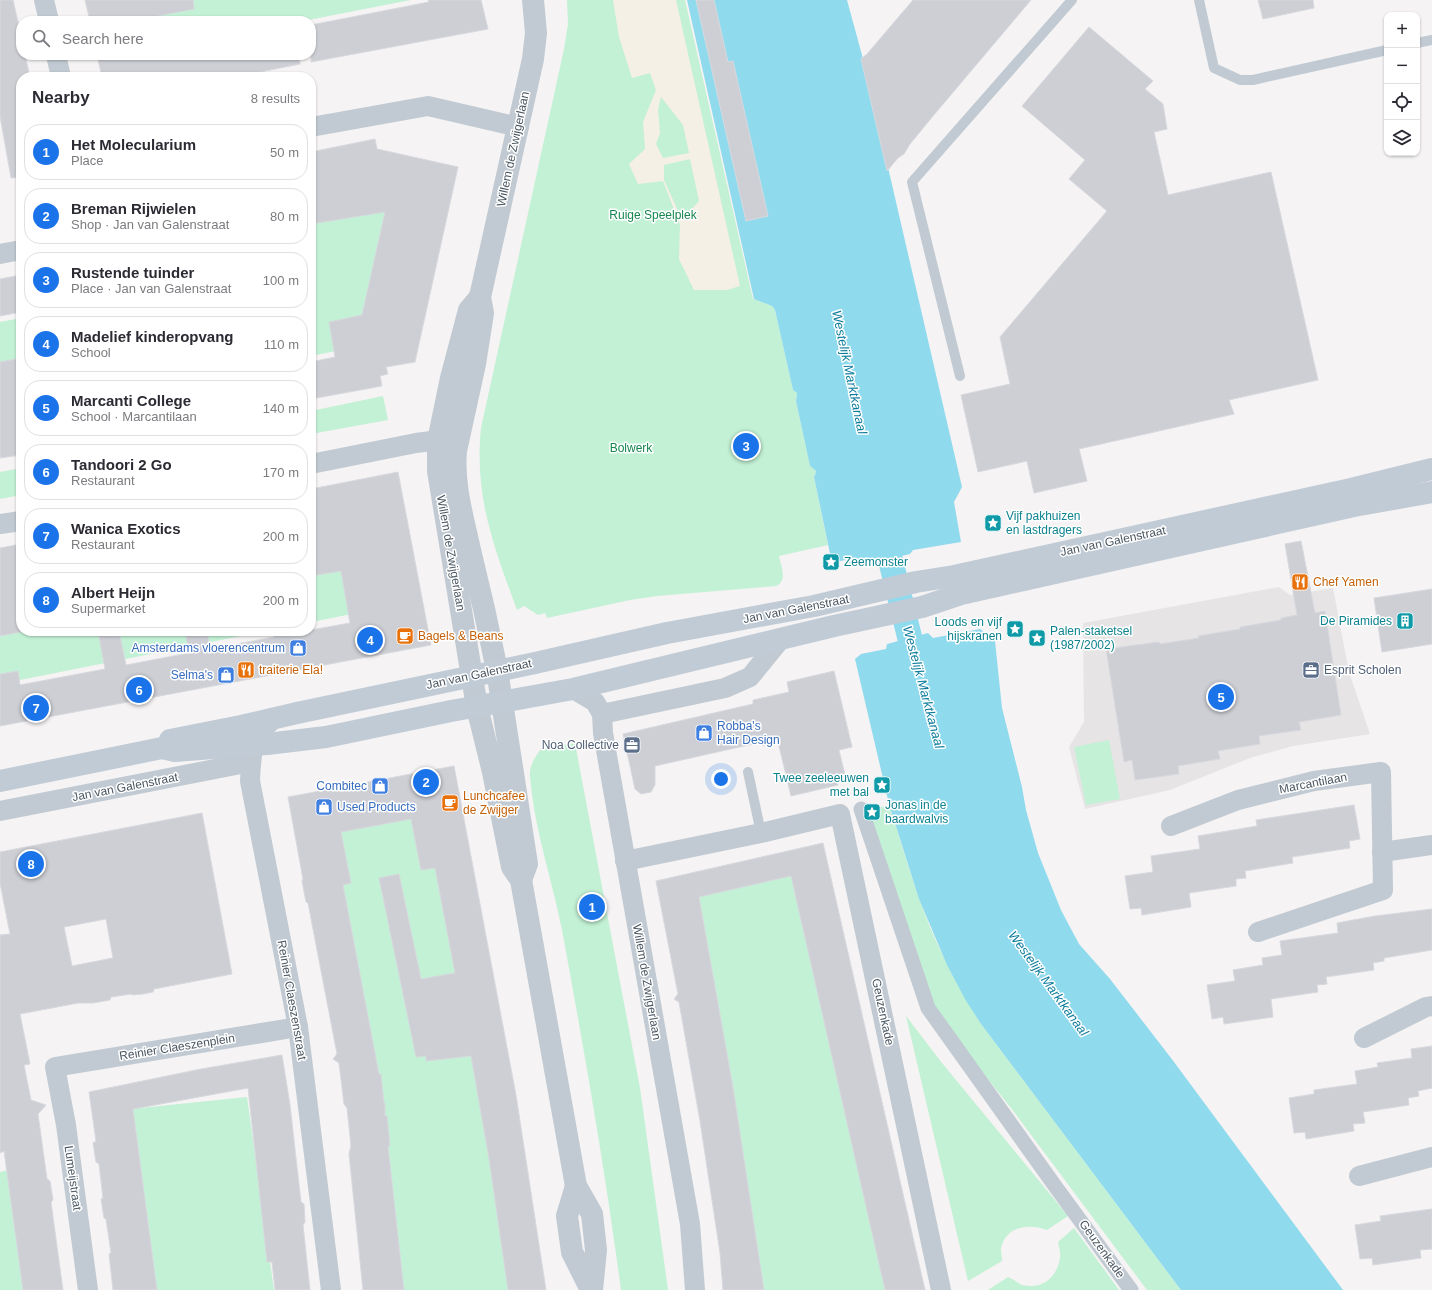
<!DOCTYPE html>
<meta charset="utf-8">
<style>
body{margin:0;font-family:Helvetica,sans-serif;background:#f7f7f7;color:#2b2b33}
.controls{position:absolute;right:12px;top:12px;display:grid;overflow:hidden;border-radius:8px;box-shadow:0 1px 3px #0004}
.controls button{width:36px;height:36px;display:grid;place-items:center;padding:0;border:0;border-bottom:1px solid #e1e1e2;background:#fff;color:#2b2b33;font:20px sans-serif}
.you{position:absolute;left:721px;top:779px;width:14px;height:14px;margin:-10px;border:3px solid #fff;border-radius:50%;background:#1a73e8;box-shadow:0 0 0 6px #1a73e833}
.badge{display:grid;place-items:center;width:26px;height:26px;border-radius:50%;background:#1a73e8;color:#fff;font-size:13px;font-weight:700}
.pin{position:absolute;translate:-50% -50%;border:2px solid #fff;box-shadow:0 1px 4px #0006}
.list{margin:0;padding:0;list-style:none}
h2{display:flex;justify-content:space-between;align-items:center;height:52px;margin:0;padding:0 16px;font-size:17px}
h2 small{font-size:13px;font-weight:400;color:#7c7c81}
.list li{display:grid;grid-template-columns:26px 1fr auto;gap:12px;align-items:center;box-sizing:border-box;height:56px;margin:0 8px 8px;padding:0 8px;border:1px solid #e1e1e2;border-radius:16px}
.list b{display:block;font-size:15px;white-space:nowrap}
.list p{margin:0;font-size:13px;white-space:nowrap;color:#7c7c81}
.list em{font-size:13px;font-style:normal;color:#7c7c81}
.icon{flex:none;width:22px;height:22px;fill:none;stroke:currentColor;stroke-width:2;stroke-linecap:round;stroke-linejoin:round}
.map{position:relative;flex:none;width:1432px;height:1290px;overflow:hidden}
.search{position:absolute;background:#fff;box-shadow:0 1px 3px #0004;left:16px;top:16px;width:300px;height:44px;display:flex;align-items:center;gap:10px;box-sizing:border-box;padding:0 14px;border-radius:16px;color:#7c7c81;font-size:15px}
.panel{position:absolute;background:#fff;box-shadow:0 1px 3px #0004;left:16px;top:72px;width:300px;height:564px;border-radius:16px}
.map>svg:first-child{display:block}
.education{fill:#e6e4e5}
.green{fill:#c3f1d5}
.sand{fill:#f5f0e5;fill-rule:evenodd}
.water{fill:#90daee}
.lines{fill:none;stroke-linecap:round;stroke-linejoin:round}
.canal{stroke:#90daee;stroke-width:25}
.building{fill:#cdcfd5;stroke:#d7d9de;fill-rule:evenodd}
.service{stroke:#c1cad2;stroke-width:10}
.pedestrian{stroke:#c1cad2;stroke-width:15}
.minor{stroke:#c1cad2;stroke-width:20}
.tertiary{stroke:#c1cad2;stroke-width:22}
.secondary{stroke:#c1cbd6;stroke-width:22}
.labels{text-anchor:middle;stroke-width:3;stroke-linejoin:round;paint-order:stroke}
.street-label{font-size:12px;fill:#4a5661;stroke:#fff}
.park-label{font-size:12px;fill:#17864f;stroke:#fff}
.culture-label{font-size:12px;fill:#0d838f;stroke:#fff;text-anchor:start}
.food-label{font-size:12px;fill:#c56008;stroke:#fff;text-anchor:start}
.shop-label{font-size:12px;fill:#366cbe;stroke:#fff;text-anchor:end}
.service-label{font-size:12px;fill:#4e5e75;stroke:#fff;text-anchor:start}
.water-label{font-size:13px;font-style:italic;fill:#0c7c9b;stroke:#fff}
</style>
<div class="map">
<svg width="1432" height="1290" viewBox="0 0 1432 1290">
<rect width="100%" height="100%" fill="#f5f3f3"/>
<polygon class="education" points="1279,587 1290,595 1333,588 1349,672 1370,734 1293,746 1250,758 1170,790 1085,809 1069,747 1084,722 1083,623"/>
<g class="green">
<polygon points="126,0 411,0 303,21 130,21"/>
<path d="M567,0H685L753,299H754L772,306L775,310L793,390L797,393L796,401L810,466L816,471L814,477L828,545L779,556C781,566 788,581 776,586L657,596L630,600L547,618L545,613L538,615L524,606L517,610C494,547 474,497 481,428L564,49L568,24Z"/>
<polygon points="405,194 376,343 311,356 311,198"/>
<polygon points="21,318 21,408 0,412 0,322"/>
<polygon points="383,396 388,420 311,434 311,411"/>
<polygon points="21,468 21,495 0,499 0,472"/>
<polygon points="311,532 378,609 311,622"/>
<polygon points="0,593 21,631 266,631 0,684"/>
<polygon points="1109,740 1120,799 1086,805 1074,747"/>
<path d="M575,743L640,1088L668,1290H621C605,1169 584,1049 562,930C552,879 534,828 530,776C529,766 535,757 541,749Z"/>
<polygon points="432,785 524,1290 393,1290 324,813"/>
<path d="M889,804C899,835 908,867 919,898C934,942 956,984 981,1024L1181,1290H1147L1011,1108L958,1042L934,1006L861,816Z"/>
<polygon points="807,868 906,1290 747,1290 682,895"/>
<path d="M906,1016L942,1063L1068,1216L1047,1230C1029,1223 1005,1226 1001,1249C1001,1253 1002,1257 1002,1261L968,1281Z"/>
<polygon points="247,1097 274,1290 144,1290 121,1110"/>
<polygon points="17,1168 36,1290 0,1290 0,1172"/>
<path d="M1074,1228L1119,1290H988L1008,1277C1013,1279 1018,1283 1022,1285C1043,1290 1057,1277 1060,1258C1061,1253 1059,1247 1058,1242Z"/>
</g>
<path class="sand" d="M613,0H676L740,286L727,290H694L679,259L680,225L663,181L638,184L629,164L645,149L643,122L656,90L650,73L632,78L619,37ZM661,97L683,125L689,153L663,158L656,144L660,133L658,109ZM690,159L699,201L682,220L664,180V165Z"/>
<g class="water">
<polygon points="687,0 847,0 862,55 962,487 954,502 961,542 913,550 910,554 868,564 866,561 847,565 845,560 832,563 814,477 815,475 816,471 810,466 796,401 797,393 793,390 775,310 772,306 754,299"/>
<polygon points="980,629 990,636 995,641 1002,708 1022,787 1026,810 1038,853 1061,910 1079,944 1110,979 1171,1058 1343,1290 1181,1290 981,1024 965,999 947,965 919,899 889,804 855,659 861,654 886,649 887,644 928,633 933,638"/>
</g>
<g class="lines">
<polyline class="canal" points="882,526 918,671"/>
</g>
<g class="building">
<polygon points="0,0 13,0 21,35 21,55 25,55 30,77 21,77 21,177 11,178 0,116"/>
<polygon points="85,0 193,0 194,9 158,16 159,21 90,21"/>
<polygon points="428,0 481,0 488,29 311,62 311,25 429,2"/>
<polygon points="696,0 714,0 728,62 733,61 768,216 746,221"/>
<polygon points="913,0 1031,0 933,116 910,144 904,154 898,158 887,171 861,59 867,54"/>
<polygon points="1258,0 1313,0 1314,8 1263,19"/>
<polygon points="1089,27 1153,81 1145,89 1163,104 1167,129 1154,132 1168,195 1271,172 1318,380 1229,400 1234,414 1079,449 1087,481 1034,493 1027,461 978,472 961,395 1010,384 1000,337 1107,211 1069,179 1085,160 1022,106"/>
<polygon points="97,55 299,55 300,64 235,77 102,77"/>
<polygon points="375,139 377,149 458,167 415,362 386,367 388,374 380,376 382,386 311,399 311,362 335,357 329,322 362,315 385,212 311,224 311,152"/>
<polygon points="21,275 21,312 0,316 0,279"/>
<polygon points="21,358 21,455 0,458 0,362"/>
<polygon points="398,472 431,645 0,726 0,674 18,671 20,685 105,669 98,631 119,631 126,665 189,653 185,631 207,631 210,649 274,637 272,631 311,631 311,630 350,623 341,571 311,576 311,489"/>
<polygon points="1301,541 1315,613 1325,611 1341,715 1299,722 1301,730 1259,736 1260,744 1218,751 1220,759 1178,766 1179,774 1135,780 1132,760 1124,762 1106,649 1159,642 1160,644 1199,638 1198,636 1240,629 1240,627 1281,620 1281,618 1297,615 1285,544"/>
<polygon points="21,544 21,632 0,636 0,548"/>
<polygon points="1432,589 1432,644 1382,652 1374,598"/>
<polygon points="834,671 852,747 839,750 845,775 836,776 838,785 791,796 778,742 763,746 762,742 655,766 655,785 651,792 641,794 635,789 623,734 753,704 753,700 789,692 787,682"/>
<polygon points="454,766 516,1095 546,1290 508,1290 489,1159 471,1056 426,1061 426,1056 416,1057 379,878 399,874 421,979 455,973 435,868 421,870 411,819 341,832 351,883 343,885 379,1074 381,1074 384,1103 385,1103 385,1116 387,1116 390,1146 388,1146 404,1290 363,1290 349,1154 351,1146 347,1108 344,1104 339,1063 333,1059 337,1054 308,903 306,902 302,881 303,879 288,797"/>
<polygon points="1354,805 1360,839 1349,841 1350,848 1292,857 1293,863 1245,871 1246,878 1236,879 1236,886 1189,893 1191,907 1142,915 1141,908 1130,909 1125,876 1153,872 1151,856 1200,849 1198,836 1257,826 1256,820"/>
<path d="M202,813L232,974L154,989L153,992L143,994L132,995L131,994L111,997L110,1000L93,1003H78L20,1014L30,1064L24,1065L31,1100L46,1105L38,1114L47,1179L50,1181L53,1200L51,1202L63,1290H23L4,1151L0,1153V935L10,934L0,883V852ZM106,919L113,958L72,966L64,927Z"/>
<polygon points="823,843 898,1172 925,1290 885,1290 791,876 699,897 733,1087 764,1290 723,1290 720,1253 700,1121 679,1002 674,999 678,994 656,881"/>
<polygon points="1432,909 1432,950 1384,958 1384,961 1373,963 1374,970 1326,977 1327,984 1317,985 1318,992 1271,999 1273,1017 1224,1024 1223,1017 1212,1019 1207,985 1235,981 1233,970 1263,965 1262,958 1282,955 1280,941 1338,933 1337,923 1375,916"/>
<polygon points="1432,1046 1432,1088 1418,1091 1419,1096 1408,1098 1409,1105 1363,1112 1365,1123 1353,1124 1354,1131 1306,1139 1305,1132 1294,1133 1289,1098 1314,1094 1314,1090 1357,1084 1355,1071 1378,1067 1377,1063 1412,1058 1411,1049"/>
<polygon points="282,1055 290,1105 301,1202 304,1204 305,1222 303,1225 310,1290 275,1290 272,1262 267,1262 248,1088 133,1109 157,1290 113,1290 109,1254 111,1253 106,1219 104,1218 101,1199 103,1198 99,1164 96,1162 93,1143 96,1141 89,1092 201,1069"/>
<polygon points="1432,1209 1432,1249 1420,1250 1421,1258 1373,1265 1372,1258 1360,1259 1355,1225 1381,1221 1380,1216"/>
</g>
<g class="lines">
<g class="service">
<polyline points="1199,0 1214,68 1240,80 1253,80 1387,50"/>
<polyline points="1417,43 1432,40"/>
<polyline points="960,376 912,182 1072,0"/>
<polyline points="748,772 761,833"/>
</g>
<polyline class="pedestrian" points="861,809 928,1008 1055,1186 1131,1290"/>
<g class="minor">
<polyline points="44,0 49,21"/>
<polyline points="56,55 61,77"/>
<polyline points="311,127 428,106 519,127"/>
<polyline points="0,254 21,250"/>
<polyline points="311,464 416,443 454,438"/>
<polyline points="0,524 21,521"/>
<polyline points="573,689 595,702 602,714 603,733 690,1224 695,1290"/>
<polyline points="602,714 725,688 750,677 781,639"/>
<path d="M274,718C252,738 251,753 250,781L298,1027L331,1290"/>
<polyline points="0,811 251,762"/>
<polyline points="1171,826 1238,800 1314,781 1381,772 1383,890 1258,932"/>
<polyline points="1382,852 1432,845"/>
<polyline points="625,861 761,833 840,814 941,1290"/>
<polyline points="1364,1038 1426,1007 1432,1006"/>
<polyline points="1359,1176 1432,1157"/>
<polyline points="88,1290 66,1125 55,1067 298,1027"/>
</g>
<g class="tertiary">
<polyline points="480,297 469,310 451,378 438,441 438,471 477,707 493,772 512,867 521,880 576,1186 592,1214 596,1250 592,1290"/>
<path d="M521,880L527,864L497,670C489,630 480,590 470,550C463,517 453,485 456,451L475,364L483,313L480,297L533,59L536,33L533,0"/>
<polyline points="576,1186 567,1216 572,1252 591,1290"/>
</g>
<g class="secondary">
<polyline points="170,740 241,726 297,713 535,663 667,633 814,606 916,582 954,576 1351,489 1432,469"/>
<polyline points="0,781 162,748 175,751 267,744 326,737 451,711 573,689 834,626 922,607 961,594 1354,506 1432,492"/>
</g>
</g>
<defs>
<symbol id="sight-square" viewBox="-11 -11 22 22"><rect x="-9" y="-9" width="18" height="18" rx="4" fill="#0f9aa8" stroke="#fff"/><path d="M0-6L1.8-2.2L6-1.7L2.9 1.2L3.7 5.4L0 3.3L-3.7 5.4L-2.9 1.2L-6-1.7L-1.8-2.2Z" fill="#fff"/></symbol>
<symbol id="restaurant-square" viewBox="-11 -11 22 22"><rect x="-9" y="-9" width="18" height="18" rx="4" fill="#e8710a" stroke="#fff"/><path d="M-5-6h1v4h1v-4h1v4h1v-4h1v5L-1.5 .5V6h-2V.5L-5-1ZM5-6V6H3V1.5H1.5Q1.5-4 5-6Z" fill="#fff"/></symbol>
<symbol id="building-square" viewBox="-11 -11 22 22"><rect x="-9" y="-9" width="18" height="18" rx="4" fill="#0f9aa8" stroke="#fff"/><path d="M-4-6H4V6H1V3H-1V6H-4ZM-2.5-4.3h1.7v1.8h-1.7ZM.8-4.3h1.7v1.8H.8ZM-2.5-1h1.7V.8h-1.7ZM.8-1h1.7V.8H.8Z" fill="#fff"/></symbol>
<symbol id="cafe-square" viewBox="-11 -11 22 22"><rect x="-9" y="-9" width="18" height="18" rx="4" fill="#e8710a" stroke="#fff"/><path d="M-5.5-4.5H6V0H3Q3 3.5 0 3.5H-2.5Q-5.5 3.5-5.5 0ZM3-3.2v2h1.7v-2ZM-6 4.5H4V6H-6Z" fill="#fff"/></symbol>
<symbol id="shop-square" viewBox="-11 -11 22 22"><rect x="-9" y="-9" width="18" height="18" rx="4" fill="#3f7fe0" stroke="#fff"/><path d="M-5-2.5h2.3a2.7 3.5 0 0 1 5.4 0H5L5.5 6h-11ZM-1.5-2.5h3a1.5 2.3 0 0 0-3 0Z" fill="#fff"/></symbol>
<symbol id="office-square" viewBox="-11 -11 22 22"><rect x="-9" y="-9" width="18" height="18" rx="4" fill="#5c6f8a" stroke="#fff"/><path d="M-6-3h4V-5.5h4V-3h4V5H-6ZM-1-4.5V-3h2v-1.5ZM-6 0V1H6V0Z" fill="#fff"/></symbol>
</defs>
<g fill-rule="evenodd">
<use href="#sight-square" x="983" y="513" width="20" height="20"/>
<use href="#sight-square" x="821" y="552" width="20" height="20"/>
<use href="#restaurant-square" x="1290" y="572" width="20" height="20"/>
<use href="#building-square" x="1395" y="611" width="20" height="20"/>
<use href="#sight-square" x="1005" y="619" width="20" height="20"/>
<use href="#cafe-square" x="395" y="626" width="20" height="20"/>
<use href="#sight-square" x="1027" y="628" width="20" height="20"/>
<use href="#shop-square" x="288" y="638" width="20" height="20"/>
<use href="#restaurant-square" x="236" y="660" width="20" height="20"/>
<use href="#office-square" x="1301" y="660" width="20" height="20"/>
<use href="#shop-square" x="216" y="665" width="20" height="20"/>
<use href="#shop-square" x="694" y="723" width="20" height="20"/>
<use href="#office-square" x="622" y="735" width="20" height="20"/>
<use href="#sight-square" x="872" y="775" width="20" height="20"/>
<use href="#shop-square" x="370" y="776" width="20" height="20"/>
<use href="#cafe-square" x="440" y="793" width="20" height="20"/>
<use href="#shop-square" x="314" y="797" width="20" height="20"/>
<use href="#sight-square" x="862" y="802" width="20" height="20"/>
</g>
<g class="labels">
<g class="street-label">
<text transform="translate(513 149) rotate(-78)" y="4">Willem de Zwijgerlaan</text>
<text transform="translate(1113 541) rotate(-12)" y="4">Jan van Galenstraat</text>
<text transform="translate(451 553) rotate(80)" y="4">Willem de Zwijgerlaan</text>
<text transform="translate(796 609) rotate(-11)" y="4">Jan van Galenstraat</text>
<text transform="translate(479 674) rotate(-12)" y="4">Jan van Galenstraat</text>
<text transform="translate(1313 783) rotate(-11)" y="4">Marcantilaan</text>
<text transform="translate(125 787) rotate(-11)" y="4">Jan van Galenstraat</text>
<text transform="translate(647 982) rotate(80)" y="4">Willem de Zwijgerlaan</text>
<text transform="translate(292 1000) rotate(80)" y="4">Reinier Claeszenstraat</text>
<text transform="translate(883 1012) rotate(78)" y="4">Geuzenkade</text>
<text transform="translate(177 1047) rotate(-9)" y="4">Reinier Claeszenplein</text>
<text transform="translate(73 1178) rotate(82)" y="4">Lumeijstraat</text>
<text transform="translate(1102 1249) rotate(54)" y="4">Geuzenkade</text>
</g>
<g class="park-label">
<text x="653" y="219">Ruige Speelplek</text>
<text x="631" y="452">Bolwerk</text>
</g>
<g class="culture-label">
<text x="1006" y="520">Vijf pakhuizen<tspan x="1006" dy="14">en lastdragers</tspan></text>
<text x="844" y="566">Zeemonster</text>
<text x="1392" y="625" text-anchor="end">De Piramides</text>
<text x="1002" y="626" text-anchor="end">Loods en vijf<tspan x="1002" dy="14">hijskranen</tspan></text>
<text x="1050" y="635">Palen-staketsel<tspan x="1050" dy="14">(1987/2002)</tspan></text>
<text x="869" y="782" text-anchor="end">Twee zeeleeuwen<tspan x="869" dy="14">met bal</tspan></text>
<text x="885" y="809">Jonas in de<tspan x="885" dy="14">baardwalvis</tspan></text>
</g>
<g class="food-label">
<text x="1313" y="586">Chef Yamen</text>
<text x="418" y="640">Bagels &amp; Beans</text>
<text x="259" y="674">traiterie Ela!</text>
<text x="463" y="800">Lunchcafee<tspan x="463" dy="14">de Zwijger</tspan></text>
</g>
<g class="shop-label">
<text x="285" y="652">Amsterdams vloerencentrum</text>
<text x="213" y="679">Selma's</text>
<text x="717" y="730" text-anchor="start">Robba's<tspan x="717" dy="14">Hair Design</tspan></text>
<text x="367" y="790">Combitec</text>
<text x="337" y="811" text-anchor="start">Used Products</text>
</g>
<g class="service-label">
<text x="1324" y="674">Esprit Scholen</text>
<text x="619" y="749" text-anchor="end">Noa Collective</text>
</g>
<g class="water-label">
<text transform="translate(850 372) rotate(78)" y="5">Westelijk Marktkanaal</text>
<text transform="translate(924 687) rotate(75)" y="5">Westelijk Marktkanaal</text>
<text transform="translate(1049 983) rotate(54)" y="5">Westelijk Marktkanaal</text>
</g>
</g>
</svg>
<div class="controls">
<button>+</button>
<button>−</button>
<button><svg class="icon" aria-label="locate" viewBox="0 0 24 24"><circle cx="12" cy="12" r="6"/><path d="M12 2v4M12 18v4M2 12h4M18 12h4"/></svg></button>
<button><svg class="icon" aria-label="layers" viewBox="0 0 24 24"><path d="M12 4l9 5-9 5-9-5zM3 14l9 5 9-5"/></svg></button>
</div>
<div class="you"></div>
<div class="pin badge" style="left:592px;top:907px">1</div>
<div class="pin badge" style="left:426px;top:782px">2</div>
<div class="pin badge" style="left:746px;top:446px">3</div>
<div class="pin badge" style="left:370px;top:640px">4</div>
<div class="pin badge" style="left:1221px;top:697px">5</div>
<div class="pin badge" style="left:139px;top:690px">6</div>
<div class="pin badge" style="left:36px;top:708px">7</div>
<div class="pin badge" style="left:31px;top:864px">8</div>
<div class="search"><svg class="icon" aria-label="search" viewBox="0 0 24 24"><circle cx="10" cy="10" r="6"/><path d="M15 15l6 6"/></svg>Search here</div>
<section class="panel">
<h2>Nearby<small>8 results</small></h2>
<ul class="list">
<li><span class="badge">1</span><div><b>Het Molecularium</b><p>Place</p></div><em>50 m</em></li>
<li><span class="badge">2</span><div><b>Breman Rijwielen</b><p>Shop · Jan van Galenstraat</p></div><em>80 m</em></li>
<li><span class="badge">3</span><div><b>Rustende tuinder</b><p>Place · Jan van Galenstraat</p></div><em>100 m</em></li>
<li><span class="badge">4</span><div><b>Madelief kinderopvang</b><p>School</p></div><em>110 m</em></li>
<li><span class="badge">5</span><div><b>Marcanti College</b><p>School · Marcantilaan</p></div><em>140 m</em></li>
<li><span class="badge">6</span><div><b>Tandoori 2 Go</b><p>Restaurant</p></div><em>170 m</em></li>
<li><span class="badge">7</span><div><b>Wanica Exotics</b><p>Restaurant</p></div><em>200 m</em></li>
<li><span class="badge">8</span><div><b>Albert Heijn</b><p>Supermarket</p></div><em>200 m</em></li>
</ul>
</section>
</div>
